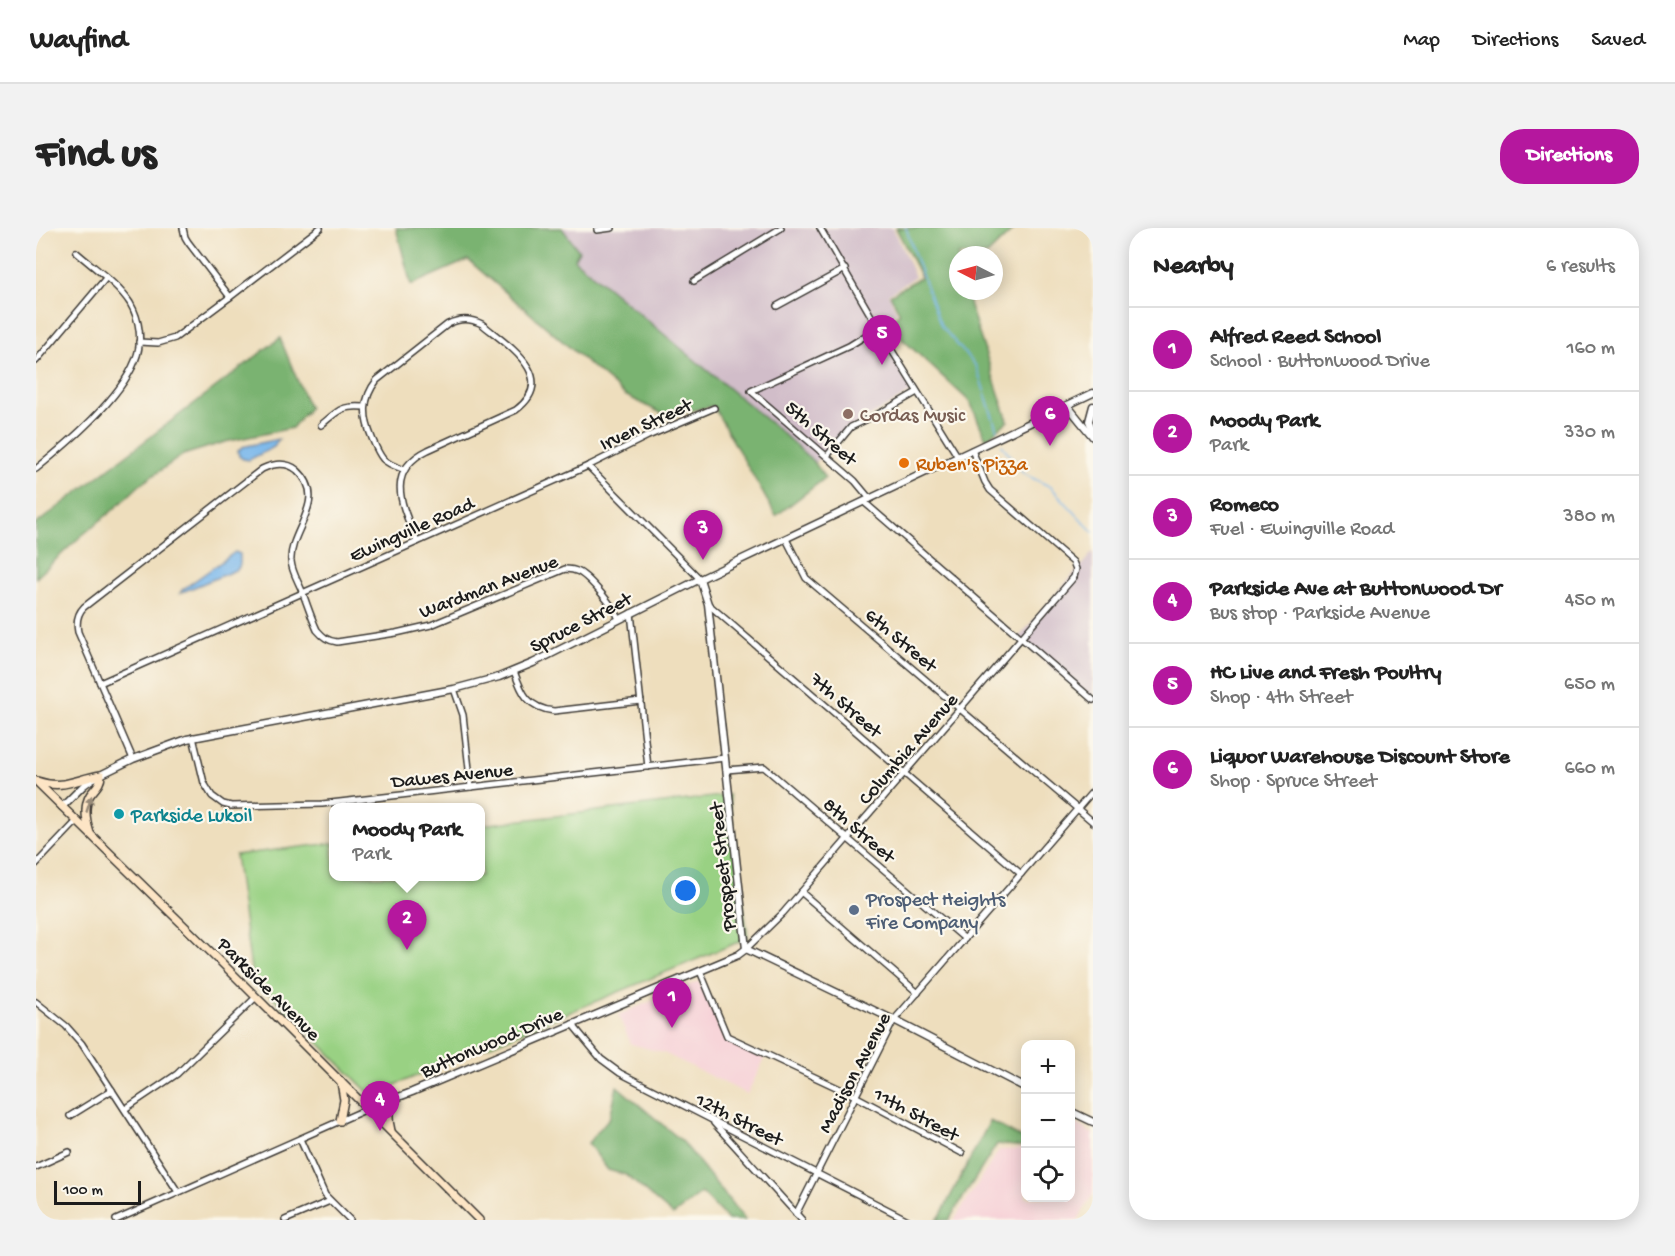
<!DOCTYPE html>
<meta charset="utf-8">
<style>
body{margin:0;font-family:"Gochi Hand",sans-serif;background:#f2f2f2;color:#222}
.controls{position:absolute;right:18px;bottom:18px;display:grid;overflow:hidden;border-radius:12px;box-shadow:0 3px 15px #0003}
.controls button{width:54px;height:54px;display:grid;place-items:center;padding:0;border:0;border-bottom:2px solid #e0e0e0;background:#fff;color:#222;font:30px sans-serif}
.compass{position:absolute;left:913px;top:18px;width:54px;height:54px;border-radius:50%;background:#fff;box-shadow:0 3px 15px #0003;rotate:276deg}
.scale{position:absolute;left:18px;bottom:15px;width:87px;box-sizing:border-box;padding-left:6px;border:3px solid #1c1c1c;border-top:0;font-size:16px;line-height:21px;white-space:nowrap;color:#1c1c1c;-webkit-text-stroke:4px #fbf7ec;paint-order:stroke}
.you{position:absolute;left:650px;top:663px;width:21px;height:21px;margin:-15px;border:4px solid #fff;border-radius:50%;background:#1a73e8;box-shadow:0 0 0 9px #1a73e833}
.badge{display:grid;place-items:center;width:39px;height:39px;border-radius:50%;background:#b5179e;color:#fff;font-size:20px;font-weight:700}
.pin{position:absolute;translate:-50% -50px;filter:drop-shadow(0 2px 3px #0008)}
.pin::after{content:'';position:absolute;top:32px;width:21px;height:18px;background:inherit;clip-path:polygon(0 0,100% 0,50% 100%)}
.popup{position:absolute;left:293px;top:575px;width:156px;height:78px;box-sizing:border-box;display:grid;place-content:center;border-radius:12px;background:#fff;filter:drop-shadow(0 2px 4px #0005);font-size:20px;white-space:nowrap;color:#767676}
.popup b{font-size:22px;color:#222}
.popup::after{content:'';position:absolute;left:50%;top:100%;margin-left:-12px;border:12px solid transparent;border-top-color:#fff}
.list{margin:0;padding:0;list-style:none}
h2{display:flex;justify-content:space-between;align-items:center;height:78px;margin:0;padding:0 24px;font-size:26px}
h2 small{font-size:20px;font-weight:400;color:#767676}
.list li{display:grid;grid-template-columns:39px 1fr auto;gap:18px;align-items:center;box-sizing:border-box;height:84px;padding:0 24px;border-top:2px solid #e0e0e0}
.list b{display:block;font-size:22px;white-space:nowrap}
.list p{margin:0;font-size:20px;white-space:nowrap;color:#767676}
.list em{font-size:20px;font-style:normal;color:#767676}
.icon{flex:none;width:33px;height:33px;fill:none;stroke:currentColor;stroke-width:2;stroke-linecap:round;stroke-linejoin:round}
.map{position:relative;flex:none;width:1057px;height:992px;overflow:hidden;border-radius:24px}
header{display:flex;align-items:center;gap:36px;box-sizing:border-box;height:84px;padding:0 30px;background:#fff;border-bottom:2px solid #e0e0e0}
header strong{font-size:28px}
nav{display:flex;gap:33px;margin-inline-start:auto;font-size:21px}
.intro{display:flex;align-items:center;justify-content:space-between;box-sizing:border-box;height:144px;padding:0 36px}
h1{margin:0;font-size:42px}
.button{padding:15px 27px;border-radius:24px;background:#b5179e;color:#fff;font-size:21px;font-weight:700}
main{display:flex;gap:36px;padding:0 36px}
aside{flex:1;background:#fff;border-radius:24px;box-shadow:0 3px 15px #0003}
.map>svg:first-child{display:block}
.built{fill:#f6cfd6}
.industrial{fill:#d1bdc9}
.green{fill:#99d183;stroke:#5a7650;stroke-width:1.5}
.forest{fill:#7ab371;stroke:#4b6846;stroke-width:1.5}
.water{fill:#77b6eb;stroke:#4a6984;stroke-width:1.5}
.lines{fill:none;stroke-linecap:round;stroke-linejoin:round}
.stream{stroke:#77b6eb;stroke-width:1.5}
.minor-casing{stroke:#3c3934;stroke-width:8}
.tertiary-casing{stroke:#3c3934;stroke-width:9}
.secondary-casing{stroke:#3c3934;stroke-width:10}
.minor{stroke:#fff;stroke-width:5}
.tertiary{stroke:#fff;stroke-width:6}
.secondary{stroke:#fde5c5;stroke-width:7}
.oneway{fill:#988b79}
.education-dot{fill:#8d6e63;stroke:#fbf7ec;stroke-width:2}
.food-dot{fill:#e8710a;stroke:#fbf7ec;stroke-width:2}
.culture-dot{fill:#0f9aa8;stroke:#fbf7ec;stroke-width:2}
.service-dot{fill:#5c6f8a;stroke:#fbf7ec;stroke-width:2}
.labels{text-anchor:middle;stroke-width:4.5;stroke-linejoin:round;paint-order:stroke}
.education-label{font-size:20px;fill:#785e54;stroke:#fbf7ec;text-anchor:start}
.street-label{font-size:20px;fill:#1c1c1c;stroke:#fbf7ec}
.food-label{font-size:20px;fill:#c56008;stroke:#fbf7ec;text-anchor:start}
.culture-label{font-size:20px;fill:#0d838f;stroke:#fbf7ec;text-anchor:start}
.service-label{font-size:20px;fill:#4e5e75;stroke:#fbf7ec;text-anchor:start}
</style>
<header>
<strong>Wayfind</strong>
<nav><a>Map</a><a>Directions</a><a>Saved</a></nav>
</header>
<div class="intro"><h1>Find us</h1><a class="button">Directions</a></div>
<main>
<div class="map">
<svg width="1057" height="992" viewBox="0 0 1057 992">
<rect width="100%" height="100%" fill="#fbf7ec"/>
<filter id="ink" filterUnits="userSpaceOnUse"><feTurbulence type="fractalNoise" baseFrequency=".0167" numOctaves="2"/><feDisplacementMap in="SourceGraphic" scale="12" xChannelSelector="R" yChannelSelector="G"/><feConvolveMatrix kernelMatrix="1 2 1 2 8 2 1 2 1" color-interpolation-filters="sRGB"/></filter>
<filter id="wash" filterUnits="userSpaceOnUse"><feTurbulence type="fractalNoise" baseFrequency=".008" numOctaves="4" result="noise"/><feDisplacementMap in="SourceGraphic" scale="24" xChannelSelector="R" yChannelSelector="G"/><feGaussianBlur stdDeviation="1.35" result="paint"/><feColorMatrix in="noise" values="0 0 0 0 0 0 0 0 0 0 0 0 0 0 0 0 0 1.4 0 .05"/><feComposite in="paint" operator="in"/></filter>
<g filter="url(#wash)">
<rect width="100%" height="100%" fill="#eedebd"/>
<g class="built">
<polygon points="663,753 690,813 729,830 711,866 628,825 595,816 582,787"/>
<polygon points="1035,893 1057,906 1057,966 1042,992 918,992 963,922 989,921 990,970 1034,970"/>
</g>
<g class="industrial">
<polygon points="526,0 857,0 879,49 852,66 861,84 842,99 879,162 812,201 779,235 745,204 538,31 543,23"/>
<polygon points="1057,324 1057,475 982,410"/>
</g>
<polygon class="green" points="693,567 712,710 335,867 216,748 199,627 297,615 298,648 445,648 445,597"/>
<g class="forest">
<polygon points="360,0 526,0 543,23 538,31 745,204 779,235 789,250 740,288 677,178 631,188 589,167 432,32 375,57"/>
<polygon points="860,0 979,0 951,27 922,27 922,63 929,63 972,193 950,211 934,174 850,96 864,85 854,67 885,49"/>
<polygon points="244,110 273,180 256,200 189,214 147,227 105,256 76,283 44,309 0,350 0,296"/>
<polygon points="581,858 647,914 709,992 692,992 666,965 637,987 590,947 572,942 552,915 574,889"/>
<polygon points="954,893 987,911 987,919 961,916 913,992 900,992 904,988"/>
</g>
<g class="water">
<polygon points="243,211 238,219 213,232 207,231 203,228 202,223 206,219"/>
<polygon points="199,324 204,326 204,336 202,341 144,365 146,362"/>
</g>
<g class="lines">
<g class="stream">
<polyline points="870,0 880,31 905,98 940,138 961,202"/>
<polyline points="966,217 988,246 1015,259 1057,304"/>
</g>
</g>
</g>
<g filter="url(#ink)">
<g class="lines">
<defs>
<g id="minor">
<polyline points="147,0 149,9 152,14 194,69 284,0"/>
<polyline points="784,0 842,100 922,229"/>
<polyline points="561,2 576,0"/>
<polyline points="658,53 745,0"/>
<polyline points="741,78 809,41"/>
<polyline points="103,114 122,115 139,110 194,69"/>
<polyline points="0,133 70,50"/>
<path d="M285,197C302,183 305,177 328,179"/>
<polyline points="791,228 815,199 848,183 881,164"/>
<polyline points="552,238 664,351"/>
<path d="M0,241C32,215 84,171 99,133C107,114 104,92 94,75C82,56 57,39 40,24"/>
<path d="M369,242C361,239 353,237 347,231C342,225 339,217 336,210C327,189 326,171 341,152L412,96C424,90 434,90 446,96C471,117 524,149 480,182L392,222C347,244 367,279 381,314"/>
<polyline points="834,271 819,253 715,163 813,118 842,100"/>
<polyline points="828,274 1057,472"/>
<polyline points="750,311 770,350 1057,594"/>
<polyline points="672,376 985,646"/>
<polyline points="595,385 612,539"/>
<path d="M478,443C486,466 492,480 518,483L605,473"/>
<polyline points="64,455 552,238 612,208 678,180"/>
<polyline points="418,461 427,487 435,559"/>
<polyline points="157,509 168,555 176,568 187,576 195,578 286,576 689,530"/>
<path d="M97,531L42,404C40,394 41,386 48,379L226,241C237,236 250,233 261,242C294,272 253,302 255,333C256,344 262,353 266,363C271,376 275,389 281,402C287,409 292,413 301,414L360,405L395,397L529,341C535,341 539,342 543,344C554,350 579,380 583,391"/>
<polyline points="690,542 728,539 929,711"/>
<polyline points="0,636 41,593"/>
<polyline points="765,664 882,765"/>
<polyline points="710,721 747,685 1038,349 1040,341 1037,334 954,262 949,254 936,222"/>
<polyline points="664,743 691,808 819,868 926,925"/>
<polyline points="0,774 30,798 46,816 142,964"/>
<polyline points="536,796 565,831 584,845 872,992"/>
<polyline points="89,881 141,846 220,769"/>
<polyline points="34,888 76,862"/>
<polyline points="678,895 766,992"/>
<polyline points="264,911 289,967 314,992"/>
<polyline points="0,939 33,924"/>
<polyline points="760,986 858,792 1057,563"/>
<polyline points="80,992 331,881"/>
<polyline points="249,992 294,973"/>
</g>
<g id="tertiary">
<polyline points="1031,177 1057,209"/>
<polyline points="1057,178 1053,193 1057,203"/>
<polyline points="664,351 672,376 710,721"/>
<polyline points="26,579 48,557 56,551 97,531 151,511 418,461 463,449 497,435 664,351 1057,165"/>
<polyline points="710,721 858,792 990,860"/>
<polyline points="331,881 376,864 702,727 710,721"/>
<polyline points="1034,883 1057,894"/>
</g>
<g id="secondary">
<polyline points="0,553 184,733 443,992"/>
<path d="M1,553C28,562 39,551 65,547C65,556 59,560 54,567C47,579 50,593 54,605"/>
<polyline points="304,893 308,872 305,854"/>
<path d="M355,903C352,891 352,883 356,871"/>
<polyline points="1056,992 1057,991"/>
</g>
</defs>
<use href="#minor" class="minor-casing"/>
<use href="#tertiary" class="tertiary-casing"/>
<use href="#secondary" class="secondary-casing"/>
<use href="#minor" class="minor"/>
<use href="#tertiary" class="tertiary"/>
<use href="#secondary" class="secondary"/>
</g>
<defs><path id="oneway-solid" d="M-6-.8H1V-3.2L6.5 0L1 3.2V.8H-6Z" transform="scale(1.5)"/></defs>
<use class="oneway" href="#oneway-solid" transform="translate(53 576) rotate(-73)"/>
</g>
<circle class="education-dot" cx="812" cy="186" r="6"/>
<circle class="food-dot" cx="868" cy="235" r="6"/>
<circle class="culture-dot" cx="83" cy="586" r="6"/>
<circle class="service-dot" cx="818" cy="682" r="6"/>
<g class="labels">
<g class="education-label">
<text x="824" y="193">Cordas Music</text>
</g>
<g class="street-label">
<text transform="translate(609 195) rotate(-25)" y="7">Irven Street</text>
<text transform="translate(786 204) rotate(41)" y="7">5th Street</text>
<text transform="translate(375 300) rotate(-24)" y="7">Ewingville Road</text>
<text transform="translate(452 357) rotate(-21)" y="7">Wardman Avenue</text>
<text transform="translate(544 393) rotate(-27)" y="7">Spruce Street</text>
<text transform="translate(866 411) rotate(40)" y="7">6th Street</text>
<text transform="translate(811 476) rotate(41)" y="7">7th Street</text>
<text transform="translate(871 520) rotate(-49)" y="7">Columbia Avenue</text>
<text transform="translate(416 546) rotate(-6)" y="7">Dawes Avenue</text>
<text transform="translate(824 601) rotate(41)" y="7">8th Street</text>
<text transform="translate(685 639) rotate(-96)" y="7">Prospect Street</text>
<text transform="translate(234 760) rotate(45)" y="7">Parkside Avenue</text>
<text transform="translate(455 813) rotate(-23)" y="7">Buttonwood Drive</text>
<text transform="translate(817 844) rotate(-62)" y="7">Madison Avenue</text>
<text transform="translate(881 885) rotate(28)" y="7">11th Street</text>
<text transform="translate(704 890) rotate(27)" y="7">12th Street</text>
</g>
<g class="food-label">
<text x="880" y="242">Ruben's Pizza</text>
</g>
<g class="culture-label">
<text x="95" y="593">Parkside Lukoil</text>
</g>
<g class="service-label">
<text x="830" y="677">Prospect Heights<tspan x="830" dy="23">Fire Company</tspan></text>
</g>
</g>
</svg>
<div class="controls">
<button>+</button>
<button>−</button>
<button><svg class="icon" aria-label="locate" viewBox="0 0 24 24"><circle cx="12" cy="12" r="6"/><path d="M12 2v4M12 18v4M2 12h4M18 12h4"/></svg></button>
</div>
<svg class="compass" viewBox="-18 -18 36 36"><path d="M0-13l5 13h-10z" fill="#e53935"/><path d="M0 13l5-13h-10z" fill="#767676"/></svg>
<div class="scale">100 m</div>
<div class="you"></div>
<div class="pin badge" style="left:636px;top:800px">1</div>
<div class="pin badge" style="left:371px;top:722px">2</div>
<div class="popup"><b>Moody Park</b>Park</div>
<div class="pin badge" style="left:667px;top:332px">3</div>
<div class="pin badge" style="left:344px;top:903px">4</div>
<div class="pin badge" style="left:846px;top:137px">5</div>
<div class="pin badge" style="left:1014px;top:218px">6</div>
</div>
<aside>
<h2>Nearby<small>6 results</small></h2>
<ul class="list">
<li><span class="badge">1</span><div><b>Alfred Reed School</b><p>School · Buttonwood Drive</p></div><em>160 m</em></li>
<li><span class="badge">2</span><div><b>Moody Park</b><p>Park</p></div><em>330 m</em></li>
<li><span class="badge">3</span><div><b>Romeco</b><p>Fuel · Ewingville Road</p></div><em>380 m</em></li>
<li><span class="badge">4</span><div><b>Parkside Ave at Buttonwood Dr</b><p>Bus stop · Parkside Avenue</p></div><em>450 m</em></li>
<li><span class="badge">5</span><div><b>HC Live and Fresh Poultry</b><p>Shop · 4th Street</p></div><em>650 m</em></li>
<li><span class="badge">6</span><div><b>Liquor Warehouse Discount Store</b><p>Shop · Spruce Street</p></div><em>660 m</em></li>
</ul>
</aside>
</main>
